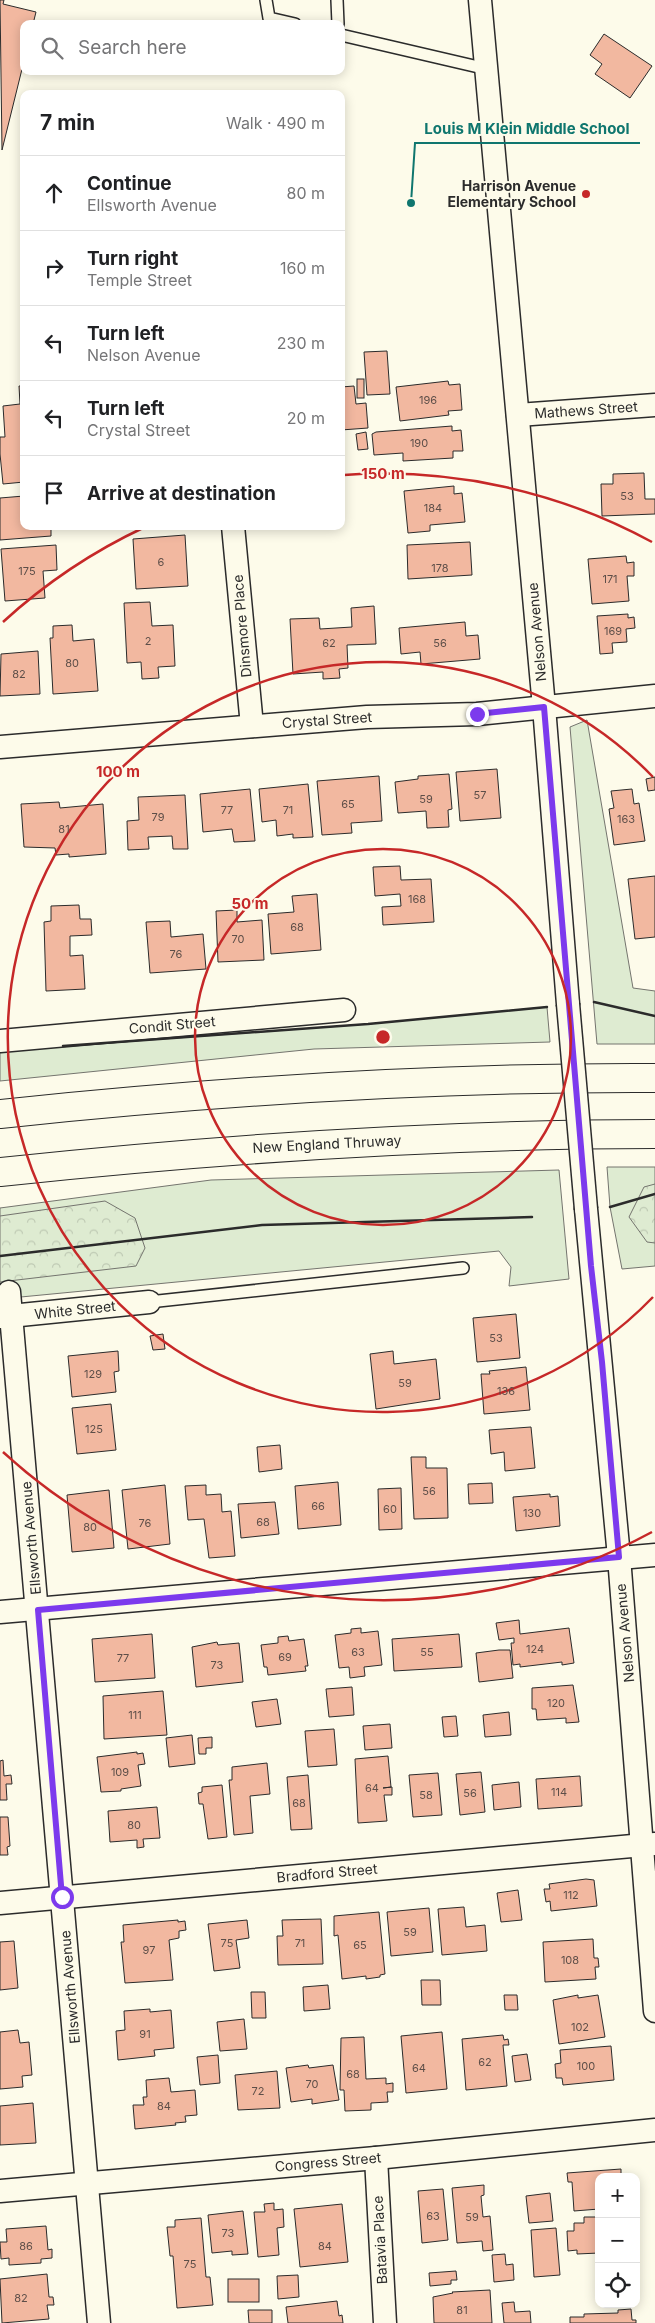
<!DOCTYPE html>
<meta charset="utf-8">
<style>
body{margin:0;font-family:Inter,sans-serif;background:#f2f2f2;color:#202124}
.controls{position:absolute;right:15px;bottom:15px;display:grid;overflow:hidden;border-radius:10px;box-shadow:0 2px 12px #0003}
.controls button{width:45px;height:45px;display:grid;place-items:center;padding:0;border:0;border-bottom:1px solid #e0e0e0;background:#fff;color:#202124;font:25px sans-serif}
.stop{position:absolute;width:15px;height:15px;margin:-11px;border:4px solid #7c3aed;border-radius:50%;background:#fff}
.stop.end{background:#7c3aed;border-color:#fff;box-shadow:0 1px 5px #0008}
.list{margin:0;padding:0;list-style:none}
h2{display:flex;justify-content:space-between;align-items:center;height:65px;margin:0;padding:0 20px;font-size:21px}
h2 small{font-size:16px;font-weight:400;color:#757577}
.list li{display:grid;grid-template-columns:32px 1fr auto;gap:15px;align-items:center;box-sizing:border-box;height:75px;padding:0 20px;border-top:1px solid #e0e0e0}
.list b{display:block;font-size:19px;white-space:nowrap}
.list p{margin:0;font-size:16px;white-space:nowrap;color:#757577}
.list em{font-size:16px;font-style:normal;color:#757577}
.icon{flex:none;width:28px;height:28px;fill:none;stroke:currentColor;stroke-width:2;stroke-linecap:round;stroke-linejoin:round}
.map{position:relative;flex:none;width:655px;height:2323px;overflow:hidden}
.search{position:absolute;background:#fff;box-shadow:0 2px 12px #0003;left:20px;top:20px;width:325px;height:55px;display:flex;align-items:center;gap:12px;box-sizing:border-box;padding:0 18px;border-radius:10px;color:#757577;font-size:19px}
.panel{position:absolute;background:#fff;box-shadow:0 2px 12px #0003;left:20px;top:90px;width:325px;height:440px;border-radius:10px}
.map>svg:first-child{display:block}
.grass{fill:#deebd1;stroke:#74746e}
.forest{fill:url(#forest-crowns);stroke:#74746e}
.building{fill:#f2b8a0;stroke:#2b2b2b}
.lines{fill:none;stroke-linecap:round;stroke-linejoin:round}
.lane-casing{stroke:#2b2b2b;stroke-width:14}
.street-casing{stroke:#2b2b2b;stroke-width:25}
.highway-casing{stroke:#2b2b2b;stroke-width:30}
.lane{stroke:#fdfbea;stroke-width:11}
.street{stroke:#fdfbea;stroke-width:22}
.highway{stroke:#fdfbea;stroke-width:28}
.street-bridge-casing{stroke:#2b2b2b;stroke-width:25;stroke-linecap:butt}
.street-bridge{stroke:#fdfbea;stroke-width:22}
.wall{stroke:#2b2b2b;stroke-width:2.5}
.route{stroke:#7c3aed;stroke-width:6}
.ring{fill:none;stroke:#c62828;stroke-width:2.5}
.poi-dot{fill:#c62828;stroke:#fdfbea;stroke-width:2}
.labels{text-anchor:middle;stroke-width:4;stroke-linejoin:round;paint-order:stroke}
.number-label{font-size:11px;fill:#5d4e48}
.poi-label{font-size:14px;font-weight:bold;fill:#2b2b2b;stroke:#fdfbea;text-anchor:end}
.street-label{font-size:14px;fill:#2b2b2b;stroke:#fdfbea}
.centre{fill:#c62828;stroke:#fdfbea;stroke-width:2.5}
.ring-label{font-size:15px;text-anchor:middle;font-weight:bold;fill:#c62828;stroke:#fdfbea;stroke-width:4;stroke-linejoin:round;paint-order:stroke}
.leader{fill:none;stroke:#0f766e;stroke-width:2}
.callout-dot{fill:#0f766e;stroke:#fdfbea;stroke-width:2}
.callout-label{font-size:15px;text-anchor:middle;font-weight:bold;fill:#0f766e;stroke:#fdfbea;stroke-width:4;stroke-linejoin:round;paint-order:stroke}
</style>
<div class="map">
<svg width="655" height="2323" viewBox="0 0 655 2323">
<defs>
<pattern id="forest-crowns" width="20" height="18" patternUnits="userSpaceOnUse" patternTransform="scale(1.25)"><rect width="20" height="18" fill="#deebd1"/><path d="M2 6a3 3 0 1 1 6 0M12 15a3 3 0 1 1 6 0" fill="none" stroke="#bfcab4"/></pattern>
</defs>
<rect width="100%" height="100%" fill="#fdfbea"/>
<g class="grass">
<polygon points="587,720 633,988 655,991 655,1044 597,1044 570,727"/>
<polygon points="547,1007 550,1042 314,1049 0,1081 0,1051 368,1024"/>
<polygon points="607,1167 655,1167 655,1266 622,1269 610,1207"/>
<polygon points="559,1170 569,1279 509,1286 511,1267 499,1251 0,1299 0,1208 211,1180"/>
</g>
<g class="forest">
<polygon points="655,1184 655,1243 647,1242 629,1217 644,1187"/>
<polygon points="105,1201 135,1218 145,1248 136,1266 0,1282 0,1216"/>
</g>
<g class="building">
<polygon points="0,0 4,0 3,4 36,12 33,24 24,24 24,61 2,150"/>
<polygon points="604,34 652,66 630,98 595,74 602,64 590,55"/>
<polygon points="387,351 390,394 367,395 364,352"/>
<rect x="357" y="379" width="7" height="19"/>
<polygon points="448,381 449,385 460,384 462,410 448,411 449,415 400,421 396,387"/>
<polygon points="19,386 24,386 24,482 3,484 0,454 0,437 5,437 3,406 20,404"/>
<polygon points="354,386 356,404 366,403 368,428 341,430 341,387"/>
<polygon points="452,426 452,431 461,430 463,451 453,451 453,458 403,461 403,453 374,455 372,434 376,432"/>
<polygon points="366,432 368,449 358,450 356,434"/>
<polygon points="644,473 645,499 655,499 655,514 602,516 601,484 613,484 613,474"/>
<polygon points="454,486 454,494 462,493 465,522 430,525 430,531 408,533 404,491"/>
<polygon points="24,496 24,526 51,526 51,536 0,540 0,498"/>
<polygon points="185,535 188,586 136,589 133,539"/>
<polygon points="470,542 472,575 408,579 407,545"/>
<polygon points="56,545 57,570 43,571 45,598 5,601 1,549"/>
<polygon points="626,556 627,563 634,562 634,576 627,576 629,601 592,604 588,559"/>
<polygon points="150,602 152,626 173,625 175,666 158,667 159,678 142,679 141,662 127,663 124,603"/>
<polygon points="374,606 376,644 347,645 348,668 339,669 340,678 323,679 323,672 293,674 290,619 319,618 320,629 352,627 351,608"/>
<polygon points="628,614 628,618 634,617 635,628 626,629 627,642 612,643 613,653 600,654 597,616"/>
<polygon points="465,622 466,636 478,635 480,659 421,664 420,652 401,654 399,628"/>
<polygon points="72,625 73,641 94,639 98,691 53,694 50,638 53,638 53,626"/>
<polygon points="38,651 40,694 0,696 1,654"/>
<polygon points="497,769 501,818 460,821 456,772"/>
<polygon points="449,774 452,809 448,810 449,827 427,828 426,811 398,813 395,782 418,779 418,776"/>
<polygon points="379,776 382,821 351,823 352,833 322,835 317,781"/>
<polygon points="655,777 655,790 648,791 646,779"/>
<polygon points="308,784 313,837 293,838 293,834 277,836 276,820 262,822 259,789"/>
<polygon points="250,789 255,841 234,842 232,829 203,832 200,794"/>
<polygon points="632,789 634,804 639,803 645,841 614,845 609,809 614,808 611,791"/>
<polygon points="185,795 188,849 173,849 172,836 148,837 149,849 128,850 127,821 139,820 138,797"/>
<polygon points="59,802 60,808 103,804 106,854 69,857 69,854 56,855 55,848 24,847 21,804"/>
<polygon points="400,866 401,880 431,879 434,922 383,925 382,907 401,906 400,894 375,896 373,867"/>
<polygon points="655,876 655,937 635,939 628,879"/>
<polygon points="317,894 321,950 271,954 268,914 294,912 292,896"/>
<polygon points="79,905 80,919 91,919 92,935 70,936 70,956 83,955 85,989 46,991 44,922 51,921 51,906"/>
<polygon points="237,910 237,922 262,920 264,960 218,962 216,911"/>
<polygon points="170,921 171,937 203,934 206,969 150,973 146,922"/>
<polygon points="516,1314 520,1358 477,1362 473,1318"/>
<polygon points="163,1334 165,1349 153,1350 150,1336"/>
<polygon points="118,1351 119,1371 114,1372 116,1392 72,1397 68,1356"/>
<polygon points="393,1351 394,1364 436,1359 440,1399 376,1409 370,1354"/>
<polygon points="526,1367 530,1410 484,1414 481,1374 490,1374 489,1371"/>
<polygon points="111,1404 116,1450 77,1454 72,1408"/>
<polygon points="531,1427 535,1468 505,1471 504,1452 491,1454 489,1430"/>
<polygon points="280,1445 282,1469 259,1472 257,1447"/>
<polygon points="411,1457 426,1457 426,1468 447,1468 448,1518 414,1519"/>
<polygon points="338,1482 341,1525 298,1529 295,1486"/>
<polygon points="492,1483 493,1503 469,1504 468,1484"/>
<polygon points="165,1485 170,1544 128,1549 122,1490"/>
<polygon points="206,1485 206,1495 221,1494 222,1512 231,1511 235,1556 209,1558 204,1519 188,1520 185,1486"/>
<polygon points="401,1488 402,1529 379,1530 378,1489"/>
<polygon points="109,1490 114,1548 72,1552 67,1495"/>
<polygon points="550,1494 550,1497 558,1496 560,1526 516,1531 513,1497"/>
<polygon points="275,1502 279,1534 241,1538 238,1504"/>
<polygon points="519,1620 520,1634 569,1628 574,1663 562,1665 562,1662 520,1667 520,1664 513,1665 511,1643 514,1643 514,1638 499,1640 496,1623"/>
<polygon points="361,1628 361,1633 378,1631 382,1665 364,1667 365,1676 350,1678 349,1667 339,1668 335,1635 351,1633 351,1629"/>
<polygon points="152,1634 155,1678 95,1682 92,1639"/>
<polygon points="459,1634 462,1667 394,1671 392,1639"/>
<polygon points="288,1636 289,1641 304,1639 308,1666 305,1666 306,1671 268,1675 267,1667 264,1667 261,1645 278,1643 278,1637"/>
<polygon points="217,1642 218,1645 239,1643 243,1682 196,1687 192,1647"/>
<polygon points="499,1650 510,1650 513,1678 479,1682 476,1653"/>
<polygon points="573,1685 579,1722 566,1723 566,1718 537,1720 536,1709 532,1709 532,1688"/>
<polygon points="352,1687 354,1715 329,1717 326,1689"/>
<polygon points="163,1691 167,1735 104,1739 103,1696"/>
<polygon points="277,1699 281,1724 256,1727 252,1702"/>
<polygon points="509,1712 511,1735 485,1737 483,1715"/>
<polygon points="456,1716 458,1736 444,1737 442,1717"/>
<polygon points="390,1724 392,1748 365,1750 363,1726"/>
<polygon points="334,1729 337,1765 308,1767 305,1731"/>
<polygon points="192,1735 195,1764 169,1767 166,1738"/>
<polygon points="212,1737 212,1748 206,1748 206,1754 199,1754 198,1738"/>
<polygon points="137,1752 137,1754 143,1753 145,1764 138,1765 141,1786 121,1789 121,1791 101,1792 97,1757"/>
<polygon points="388,1756 391,1787 383,1788 392,1787 392,1795 384,1795 387,1821 358,1823 355,1759"/>
<polygon points="3,1760 4,1776 11,1775 12,1784 6,1784 7,1800 0,1800 0,1761"/>
<polygon points="267,1763 270,1794 250,1796 253,1833 234,1835 229,1780 232,1780 232,1767"/>
<polygon points="481,1772 485,1812 460,1815 456,1774"/>
<polygon points="438,1773 442,1815 413,1817 409,1775"/>
<polygon points="308,1775 312,1829 291,1830 287,1777"/>
<polygon points="580,1776 582,1806 538,1809 536,1779"/>
<polygon points="519,1782 521,1807 494,1810 492,1785"/>
<polygon points="222,1785 227,1837 208,1839 203,1804 199,1804 198,1793 202,1792 202,1787"/>
<polygon points="157,1807 160,1838 143,1839 144,1847 137,1848 137,1840 110,1842 108,1811"/>
<polygon points="0,1817 8,1817 10,1846 7,1847 8,1855 0,1855"/>
<polygon points="586,1879 594,1880 597,1906 551,1911 550,1901 546,1902 544,1889 550,1889 549,1884"/>
<polygon points="518,1890 522,1920 501,1922 497,1893"/>
<polygon points="464,1907 466,1927 485,1925 487,1951 442,1955 438,1909"/>
<polygon points="429,1908 433,1952 391,1956 387,1912"/>
<polygon points="379,1912 385,1974 380,1975 380,1977 366,1979 366,1976 342,1979 338,1935 334,1936 334,1916"/>
<polygon points="321,1919 323,1964 278,1965 277,1936 283,1936 282,1920"/>
<polygon points="178,1920 178,1922 185,1921 186,1930 179,1931 179,1938 169,1940 173,1980 125,1983 121,1942 124,1942 123,1925"/>
<polygon points="247,1920 249,1938 236,1940 240,1968 214,1971 208,1924"/>
<polygon points="593,1939 594,1958 598,1958 599,1967 595,1967 596,1979 545,1982 543,1942"/>
<polygon points="14,1941 18,1988 0,1990 0,1942"/>
<polygon points="421,1980 440,1980 441,2005 422,2005"/>
<polygon points="328,1985 330,2009 304,2011 303,1987"/>
<polygon points="251,1992 265,1992 266,2018 252,2018"/>
<polygon points="504,1995 517,1995 518,2010 505,2010"/>
<polygon points="578,1995 578,1998 598,1995 605,2037 559,2044 553,2000"/>
<polygon points="150,2009 150,2012 171,2010 174,2048 154,2050 155,2056 118,2060 116,2031 125,2030 124,2011"/>
<polygon points="244,2019 247,2049 220,2051 217,2022"/>
<polygon points="18,2030 20,2043 29,2042 32,2075 22,2076 23,2087 0,2089 0,2032"/>
<polygon points="442,2032 447,2089 406,2093 401,2036"/>
<polygon points="503,2035 504,2040 508,2039 509,2045 503,2045 507,2086 466,2090 462,2039"/>
<polygon points="364,2037 366,2079 386,2078 386,2084 393,2083 393,2092 387,2092 388,2102 371,2103 371,2110 345,2111 344,2090 340,2090 341,2038"/>
<polygon points="611,2046 614,2080 563,2085 562,2078 556,2078 555,2064 561,2063 560,2050"/>
<polygon points="527,2054 531,2080 515,2082 512,2056"/>
<polygon points="218,2055 220,2083 200,2085 197,2057"/>
<polygon points="308,2065 309,2068 333,2065 339,2100 312,2104 312,2099 291,2102 286,2068"/>
<polygon points="277,2071 280,2108 238,2110 235,2075"/>
<polygon points="169,2078 171,2092 195,2090 197,2115 185,2116 186,2122 175,2123 176,2125 135,2129 133,2105 144,2105 143,2097 147,2097 146,2080"/>
<polygon points="33,2103 36,2143 0,2145 0,2106"/>
<polygon points="621,2169 621,2177 599,2177 599,2209 574,2211 572,2182 568,2182 567,2173"/>
<polygon points="484,2185 484,2195 481,2196 483,2217 490,2216 493,2250 483,2251 482,2241 457,2243 452,2188"/>
<polygon points="443,2189 448,2240 422,2243 418,2191"/>
<polygon points="550,2193 553,2221 529,2223 526,2196"/>
<polygon points="274,2203 274,2210 283,2209 284,2227 277,2228 279,2255 258,2257 254,2212 265,2212 264,2204"/>
<polygon points="342,2204 348,2262 300,2267 294,2209"/>
<polygon points="243,2211 248,2254 232,2255 232,2251 212,2253 208,2215"/>
<polygon points="584,2217 599,2217 599,2253 577,2254 577,2250 568,2251 567,2231 574,2231 574,2223 584,2223"/>
<polygon points="201,2218 206,2277 210,2277 213,2305 177,2308 173,2256 170,2256 167,2227 175,2227 175,2220"/>
<polygon points="46,2226 48,2250 52,2249 52,2258 41,2259 41,2263 9,2265 9,2258 1,2259 0,2242 7,2242 6,2229"/>
<polygon points="556,2228 560,2275 534,2277 531,2230"/>
<polygon points="505,2254 506,2265 513,2264 514,2280 494,2282 492,2255"/>
<polygon points="456,2271 457,2280 451,2280 451,2284 430,2286 429,2273"/>
<polygon points="47,2274 49,2297 53,2297 54,2305 47,2305 49,2319 2,2323 0,2279"/>
<polygon points="298,2275 299,2297 278,2299 277,2276"/>
<rect x="228" y="2279" width="31" height="23"/>
<polygon points="490,2290 492,2323 434,2323 433,2297 453,2293 452,2292"/>
<polygon points="337,2301 339,2316 342,2315 343,2323 288,2323 286,2307"/>
<polygon points="514,2302 515,2312 530,2311 531,2323 504,2323 502,2303"/>
<polygon points="631,2309 632,2320 636,2320 636,2323 570,2323 570,2317 584,2317 584,2314 618,2313 618,2310"/>
<polygon points="248,2310 272,2310 272,2323 249,2323"/>
</g>
<g class="lines">
<defs>
<g id="lane">
<polyline points="266,0 269,18 295,24"/>
<polyline points="337,0 338,24"/>
<polyline points="341,35 487,69"/>
<polyline points="149,1302 463,1268"/>
</g>
<g id="street">
<polyline points="480,0 544,707 568,1004"/>
<polyline points="518,415 655,405"/>
<polyline points="233,526 252,726"/>
<polyline points="0,747 367,717 477,714 655,696"/>
<polyline points="0,1041 344,1010"/>
<polyline points="586,1209 619,1557 655,2011"/>
<polyline points="9,1292 99,2323"/>
<polyline points="0,1317 149,1302"/>
<polyline points="0,1612 655,1555"/>
<polyline points="0,1903 655,1844"/>
<polyline points="376,2158 385,2323"/>
<polyline points="0,2191 376,2158 655,2130"/>
</g>
<g id="highway">
<path d="M0,1114C218,1091 436,1077 655,1078"/>
<path d="M0,1172C218,1149 436,1134 655,1134"/>
</g>
</defs>
<use href="#lane" class="lane-casing"/>
<use href="#street" class="street-casing"/>
<use href="#highway" class="highway-casing"/>
<use href="#lane" class="lane"/>
<use href="#street" class="street"/>
<use href="#highway" class="highway"/>
<defs>
<polyline id="street-bridge" points="568,1004 586,1209"/>
</defs>
<use href="#street-bridge" class="street-bridge-casing"/>
<use href="#street-bridge" class="street-bridge"/>
<g class="wall">
<polyline points="594,1002 655,1016"/>
<polyline points="63,1046 368,1024 547,1007"/>
<polyline points="610,1207 655,1194"/>
<polyline points="0,1256 262,1225 532,1217"/>
</g>
</g>
<g class="lines">
<polyline class="route" points="62,1897 38,1610 619,1557 602,1362 591,1266 544,707 477,714"/>
</g>
<g class="ring">
<circle cx="383" cy="1037" r="188"/>
<path d="M653 1297A375 375 0 1 1 653 777"/>
<path d="M652 1532A563 563 0 0 1 3 1452M3 622A563 563 0 0 1 145 527M344 475A563 563 0 0 1 652 542"/>
</g>
<circle class="poi-dot" cx="586" cy="194" r="5"/>
<g class="labels">
<g class="number-label">
<text x="428" y="404">196</text>
<text x="419" y="447">190</text>
<text x="627" y="500">53</text>
<text x="433" y="512">184</text>
<text x="161" y="566">6</text>
<text x="440" y="572">178</text>
<text x="27" y="575">175</text>
<text x="610" y="583">171</text>
<text x="613" y="635">169</text>
<text x="148" y="645">2</text>
<text x="329" y="647">62</text>
<text x="440" y="647">56</text>
<text x="72" y="667">80</text>
<text x="19" y="678">82</text>
<text x="480" y="799">57</text>
<text x="426" y="803">59</text>
<text x="348" y="808">65</text>
<text x="227" y="814">77</text>
<text x="288" y="814">71</text>
<text x="158" y="821">79</text>
<text x="626" y="823">163</text>
<text x="64" y="833">81</text>
<text x="417" y="903">168</text>
<text x="297" y="931">68</text>
<text x="238" y="943">70</text>
<text x="176" y="958">76</text>
<text x="496" y="1342">53</text>
<text x="93" y="1378">129</text>
<text x="405" y="1387">59</text>
<text x="506" y="1395">136</text>
<text x="94" y="1433">125</text>
<text x="429" y="1495">56</text>
<text x="318" y="1510">66</text>
<text x="390" y="1513">60</text>
<text x="532" y="1517">130</text>
<text x="263" y="1526">68</text>
<text x="145" y="1527">76</text>
<text x="90" y="1531">80</text>
<text x="535" y="1653">124</text>
<text x="358" y="1656">63</text>
<text x="427" y="1656">55</text>
<text x="285" y="1661">69</text>
<text x="123" y="1662">77</text>
<text x="217" y="1669">73</text>
<text x="556" y="1707">120</text>
<text x="135" y="1719">111</text>
<text x="120" y="1776">109</text>
<text x="372" y="1792">64</text>
<text x="559" y="1796">114</text>
<text x="470" y="1797">56</text>
<text x="426" y="1799">58</text>
<text x="299" y="1807">68</text>
<text x="134" y="1829">80</text>
<text x="571" y="1899">112</text>
<text x="410" y="1936">59</text>
<text x="227" y="1947">75</text>
<text x="300" y="1947">71</text>
<text x="360" y="1949">65</text>
<text x="149" y="1954">97</text>
<text x="570" y="1964">108</text>
<text x="580" y="2031">102</text>
<text x="145" y="2038">91</text>
<text x="485" y="2066">62</text>
<text x="586" y="2070">100</text>
<text x="419" y="2072">64</text>
<text x="353" y="2078">68</text>
<text x="312" y="2088">70</text>
<text x="258" y="2095">72</text>
<text x="164" y="2110">84</text>
<text x="433" y="2220">63</text>
<text x="472" y="2221">59</text>
<text x="228" y="2237">73</text>
<text x="26" y="2250">86</text>
<text x="325" y="2250">84</text>
<text x="190" y="2268">75</text>
<text x="21" y="2302">82</text>
<text x="462" y="2314">81</text>
</g>
<g class="poi-label">
<text x="576" y="191">Harrison Avenue<tspan x="576" dy="16">Elementary School</tspan></text>
</g>
<g class="street-label">
<text transform="translate(586 410) rotate(-4)" y="5">Mathews Street</text>
<text transform="translate(242 626) rotate(-95)" y="5">Dinsmore Place</text>
<text transform="translate(537 632) rotate(-95)" y="5">Nelson Avenue</text>
<text transform="translate(327 720) rotate(-4)" y="5">Crystal Street</text>
<text transform="translate(172 1025) rotate(-5)" y="5">Condit Street</text>
<text transform="translate(327 1144) rotate(-3)" y="5">New England Thruway</text>
<text transform="translate(75 1310) rotate(-6)" y="5">White Street</text>
<text transform="translate(31 1538) rotate(-95)" y="5">Ellsworth Avenue</text>
<text transform="translate(625 1633) rotate(-95)" y="5">Nelson Avenue</text>
<text transform="translate(327 1873) rotate(-5)" y="5">Bradford Street</text>
<text transform="translate(70 1987) rotate(-95)" y="5">Ellsworth Avenue</text>
<text transform="translate(328 2162) rotate(-5)" y="5">Congress Street</text>
<text transform="translate(380 2240) rotate(-93)" y="5">Batavia Place</text>
</g>
</g>
<circle cx="383" cy="1037" r="8" class="centre"/>
<g class="ring-label">
<text x="383" y="479">150 m</text>
<text x="118" y="777">100 m</text>
<text x="250" y="909">50 m</text>
</g>
<path class="leader" d="M411 203L415 143H640"/>
<circle class="callout-dot" cx="411" cy="203" r="5"/>
<g class="callout-label">
<text x="527" y="134">Louis M Klein Middle School</text>
</g>
</svg>
<div class="controls">
<button>+</button>
<button>−</button>
<button><svg class="icon" aria-label="locate" viewBox="0 0 24 24"><circle cx="12" cy="12" r="6"/><path d="M12 2v4M12 18v4M2 12h4M18 12h4"/></svg></button>
</div>
<div class="stop" style="left:62px;top:1897px"></div>
<div class="stop end" style="left:477px;top:714px"></div>
<div class="search"><svg class="icon" aria-label="search" viewBox="0 0 24 24"><circle cx="10" cy="10" r="6"/><path d="M15 15l6 6"/></svg>Search here</div>
<section class="panel">
<h2>7 min<small>Walk · 490 m</small></h2>
<ul class="list">
<li><svg class="icon" aria-label="ahead" viewBox="0 0 24 24"><path d="M12 20V5M6 11l6-6 6 6"/></svg><div><b>Continue</b><p>Ellsworth Avenue</p></div><em>80 m</em></li>
<li><svg class="icon" aria-label="right" viewBox="0 0 24 24"><path d="M7 20v-9h11M14 6l5 5-5 5"/></svg><div><b>Turn right</b><p>Temple Street</p></div><em>160 m</em></li>
<li><svg class="icon" aria-label="left" viewBox="0 0 24 24"><path d="M17 20v-9H6M10 6l-5 5 5 5"/></svg><div><b>Turn left</b><p>Nelson Avenue</p></div><em>230 m</em></li>
<li><svg class="icon" aria-label="left" viewBox="0 0 24 24"><path d="M17 20v-9H6M10 6l-5 5 5 5"/></svg><div><b>Turn left</b><p>Crystal Street</p></div><em>20 m</em></li>
<li><svg class="icon" aria-label="arrive" viewBox="0 0 24 24"><path d="M6 21V4h12l-3 4 3 4H6"/></svg><div><b>Arrive at destination</b></div></li>
</ul>
</section>
</div>
